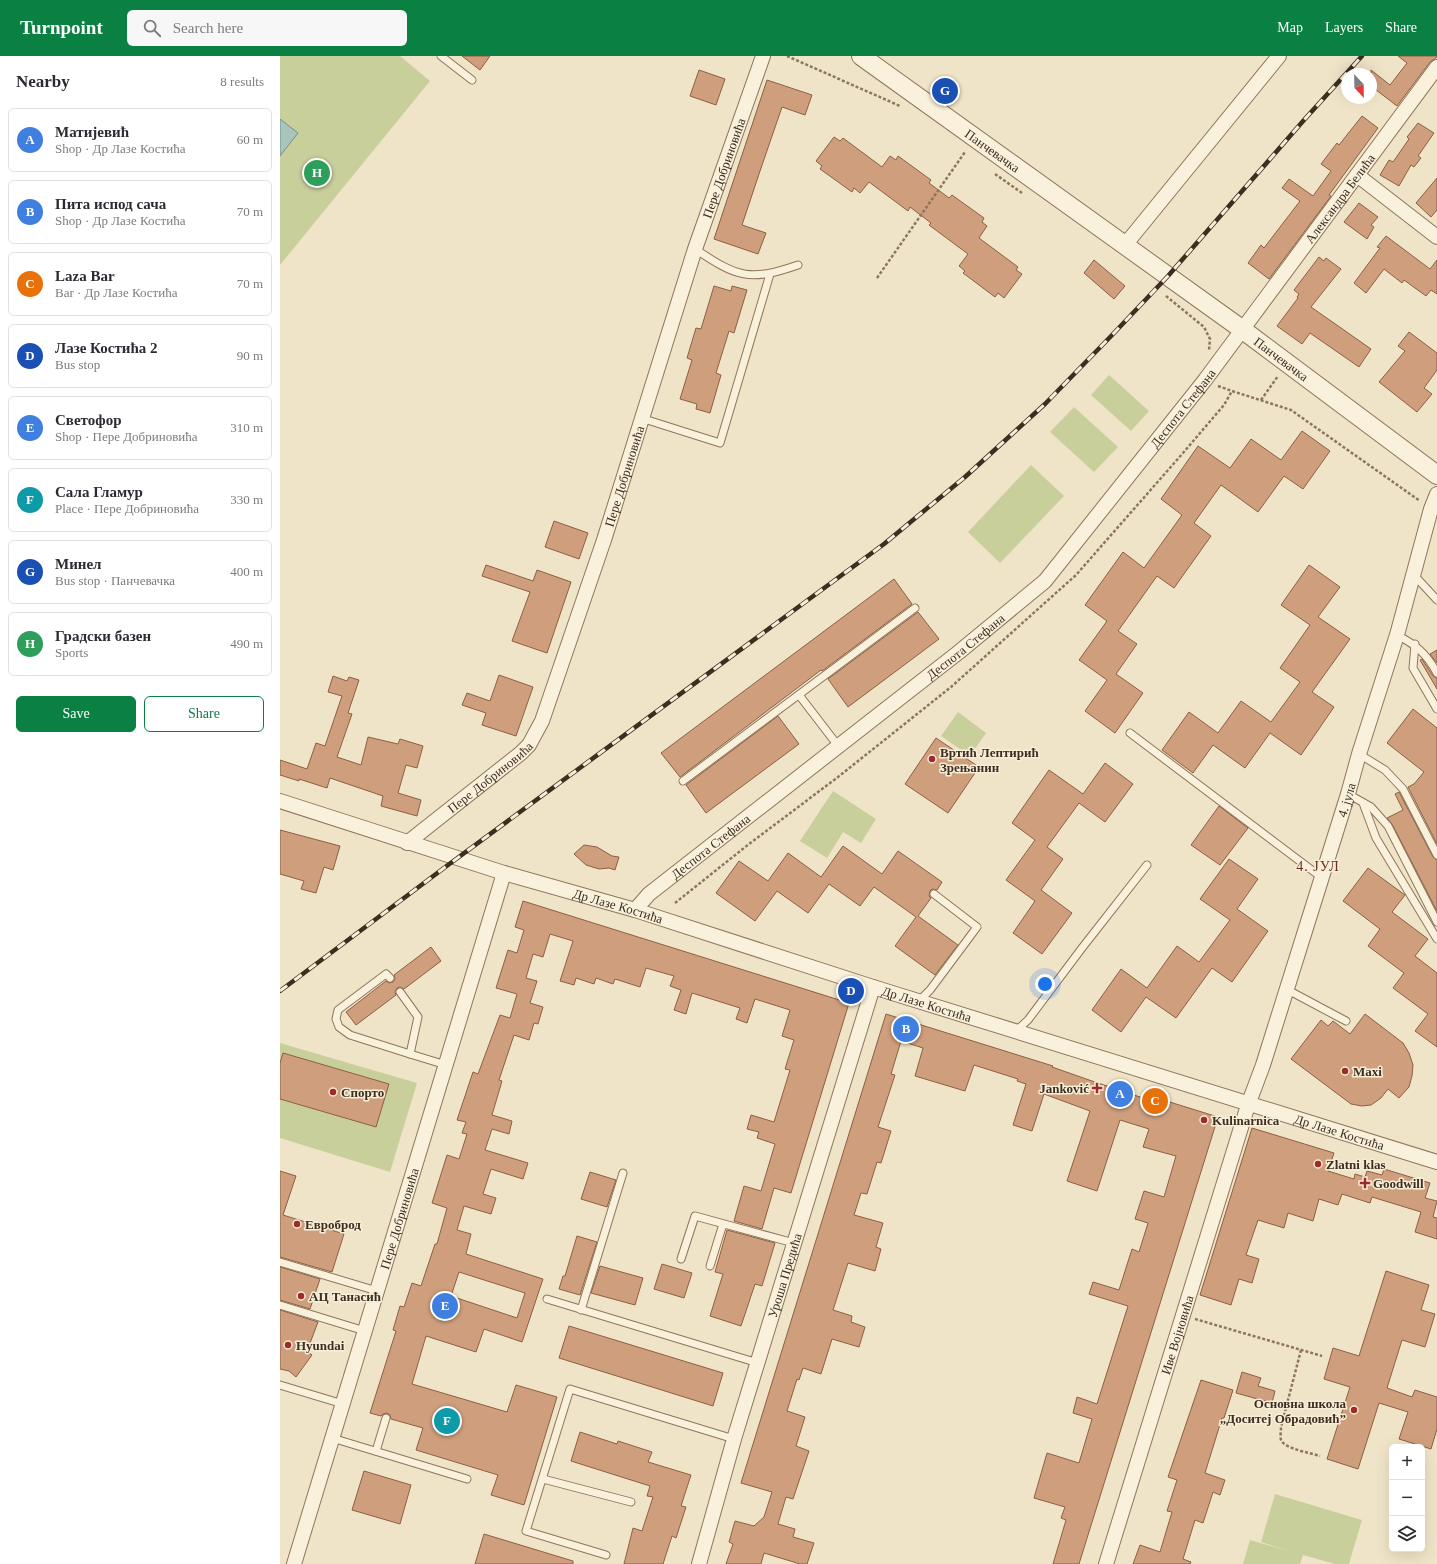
<!DOCTYPE html>
<meta charset="utf-8">
<style>
body{margin:0;font-family:"Times New Roman",serif;background:#f7f7f7;color:#2b2b33}
.controls{position:absolute;right:12px;bottom:12px;display:grid;overflow:hidden;border-radius:6px;box-shadow:0 4px 16px #0002}
.controls button{width:36px;height:36px;display:grid;place-items:center;padding:0;border:0;border-bottom:1px solid #e1e1e2;background:#fff;color:#2b2b33;font:20px sans-serif}
.compass{position:absolute;left:1061px;top:12px;width:36px;height:36px;border-radius:50%;background:#fff;box-shadow:0 4px 16px #0002;rotate:158deg}
.you{position:absolute;left:765px;top:928px;width:14px;height:14px;margin:-10px;border:3px solid #fff;border-radius:50%;background:#1a73e8;box-shadow:0 0 0 6px #1a73e833}
.badge{display:grid;place-items:center;width:26px;height:26px;border-radius:50%;background:#0b8043;color:#fff;font-size:13px;font-weight:700}
.pin{position:absolute;translate:-50% -50%;border:2px solid #fff;box-shadow:0 1px 4px #0006}
.list{margin:0;padding:0;list-style:none}
h2{display:flex;justify-content:space-between;align-items:center;height:52px;margin:0;padding:0 16px;font-size:17px}
h2 small{font-size:13px;font-weight:400;color:#7c7c81}
.list li{display:grid;grid-template-columns:26px 1fr auto;gap:12px;align-items:center;box-sizing:border-box;height:64px;margin:0 8px 8px;padding:0 8px;border:1px solid #e1e1e2;border-radius:6px}
.list b{display:block;font-size:15px;white-space:nowrap}
.list p{margin:0;font-size:13px;white-space:nowrap;color:#7c7c81}
.list em{font-size:13px;font-style:normal;color:#7c7c81}
.actions{display:flex;gap:8px;padding:12px 16px}
.actions a{flex:1;padding:9px 0;border:1px solid #0b8043;border-radius:6px;text-align:center;font-size:14px;color:#0b8043}
.actions .main{background:#0b8043;color:#fff}
.icon{flex:none;width:22px;height:22px;fill:none;stroke:currentColor;stroke-width:2;stroke-linecap:round;stroke-linejoin:round}
.map{position:relative;flex:none;width:1157px;height:1508px;overflow:hidden}
header{display:flex;align-items:center;gap:24px;box-sizing:border-box;height:56px;padding:0 20px;background:#0b8043;color:#fff}
header strong{font-size:19px}
nav{display:flex;gap:22px;margin-inline-start:auto;font-size:14px}
.search{width:280px;height:36px;background:#f7f7f7;display:flex;align-items:center;gap:10px;box-sizing:border-box;padding:0 14px;border-radius:6px;color:#7c7c81;font-size:15px}
main{display:flex}
aside{flex:1;background:#fff}
.map>svg:first-child{display:block}
.green{fill:#c9cf9b}
.water{fill:#a9c4bc;stroke:#6f938a}
.building{fill:#cf9f7d;stroke:#8d5f41;fill-rule:evenodd}
.lines{fill:none;stroke-linecap:round;stroke-linejoin:round}
.service-casing{stroke:#8d765c;stroke-width:9}
.minor-casing{stroke:#8d765c;stroke-width:16}
.tertiary-casing{stroke:#8d765c;stroke-width:20}
.path{stroke:#8d765c;stroke-width:2.5;stroke-dasharray:3 2;stroke-linecap:butt}
.service{stroke:#faf1dc;stroke-width:7}
.minor{stroke:#faf1dc;stroke-width:14}
.tertiary{stroke:#faf1dc;stroke-width:18}
.rail-casing{stroke:#3d2e20;stroke-width:4.5}
.rail{stroke:#f7eed8;stroke-width:3;stroke-dasharray:9;stroke-linecap:butt}
.poi-dot{fill:#9e2a2b;stroke:#f7eed8;stroke-width:1.5}
.labels{text-anchor:middle;stroke-width:3;stroke-linejoin:round;paint-order:stroke}
.street-label{font-size:13px;fill:#3d2e20;stroke:#f7eed8}
.poi-label{font-size:13px;font-weight:bold;fill:#3d2e20;stroke:#f7eed8;text-anchor:start}
.neighbourhood-label{font-size:14px;letter-spacing:1px;fill:#6b2e1e;stroke:#f7eed8}
</style>
<header>
<strong>Turnpoint</strong>
<div class="search"><svg class="icon" aria-label="search" viewBox="0 0 24 24"><circle cx="10" cy="10" r="6"/><path d="M15 15l6 6"/></svg>Search here</div>
<nav><a>Map</a><a>Layers</a><a>Share</a></nav>
</header>
<main>
<aside>
<h2>Nearby<small>8 results</small></h2>
<ul class="list">
<li><span class="badge" style="background:#3f7fe0">A</span><div><b>Матијевић</b><p>Shop · Др Лазе Костића</p></div><em>60 m</em></li>
<li><span class="badge" style="background:#3f7fe0">B</span><div><b>Пита испод сача</b><p>Shop · Др Лазе Костића</p></div><em>70 m</em></li>
<li><span class="badge" style="background:#e8710a">C</span><div><b>Laza Bar</b><p>Bar · Др Лазе Костића</p></div><em>70 m</em></li>
<li><span class="badge" style="background:#1a4fb4">D</span><div><b>Лазе Костића 2</b><p>Bus stop</p></div><em>90 m</em></li>
<li><span class="badge" style="background:#3f7fe0">E</span><div><b>Светофор</b><p>Shop · Пере Добриновића</p></div><em>310 m</em></li>
<li><span class="badge" style="background:#0f9aa8">F</span><div><b>Сала Гламур</b><p>Place · Пере Добриновића</p></div><em>330 m</em></li>
<li><span class="badge" style="background:#1a4fb4">G</span><div><b>Минел</b><p>Bus stop · Панчевачка</p></div><em>400 m</em></li>
<li><span class="badge" style="background:#2e9e5b">H</span><div><b>Градски базен</b><p>Sports</p></div><em>490 m</em></li>
</ul>
<div class="actions"><a class="main">Save</a><a>Share</a></div>
</aside>
<div class="map">
<svg width="1157" height="1508" viewBox="0 0 1157 1508">
<rect width="100%" height="100%" fill="#f0e4c8"/>
<g class="green">
<polygon points="0,0 120,0 150,25 0,209"/>
<polygon points="829,319 869,355 851,375 811,339"/>
<polygon points="794,351 838,391 814,416 770,376"/>
<polygon points="751,409 784,440 720,507 688,476"/>
<polygon points="678,656 706,677 690,700 661,680"/>
<polygon points="553,735 596,763 581,787 563,776 547,802 520,785"/>
<polygon points="0,987 137,1027 110,1116 0,1082"/>
<polygon points="995,1438 1082,1464 1069,1508 1055,1508 1023,1499 1020,1508 963,1508 970,1484 1009,1495 981,1486"/>
</g>
<polygon class="water" points="0,63 18,77 0,100"/>
<g class="building">
<polygon points="182,0 210,0 200,14"/>
<polygon points="1118,0 1157,0 1157,1 1150,6 1117,50 1091,30 1091,14 1110,29 1127,7"/>
<polygon points="419,14 445,23 436,49 410,40"/>
<polygon points="487,24 532,39 525,59 502,51 480,115 462,169 486,177 478,198 434,183"/>
<polygon points="1082,60 1098,72 1049,139 1051,140 989,223 968,207 981,189 984,192 1020,145 1002,132 1009,123 1033,140 1051,115 1041,108 1057,87 1059,89"/>
<polygon points="1138,67 1154,77 1138,100 1141,102 1134,111 1131,109 1119,130 1100,119 1109,104 1113,106 1129,83 1127,81"/>
<polygon points="554,81 560,85 563,82 602,111 610,100 616,104 618,100 651,124 649,127 669,142 672,139 704,162 702,166 707,170 699,182 738,211 736,214 742,218 724,242 718,237 715,241 683,217 685,215 679,210 688,198 649,169 651,167 630,151 628,155 589,126 580,137 574,132 572,136 540,113 542,110 536,105"/>
<polygon points="1157,122 1157,154 1151,161 1136,147"/>
<polygon points="1079,147 1098,161 1091,169 1094,171 1087,183 1064,166"/>
<polygon points="1106,180 1150,213 1157,204 1157,238 1151,234 1146,240 1124,224 1122,227 1104,213 1086,237 1074,227 1100,192 1097,191"/>
<polygon points="1039,201 1044,205 1046,202 1061,213 1031,251 1091,293 1079,311 1030,277 1022,288 997,270 1018,242 1017,241 1019,238 1014,234"/>
<polygon points="814,204 845,230 834,243 804,217"/>
<polygon points="434,230 451,235 452,230 467,234 454,277 449,275 436,317 441,319 430,357 416,353 417,348 400,343 412,304 407,302 416,272 421,273"/>
<polygon points="1129,276 1157,297 1157,314 1144,332 1152,338 1137,356 1099,326 1125,295 1118,290"/>
<polygon points="1022,375 1050,395 1023,433 1004,420 978,456 941,429 914,467 931,480 894,532 877,520 838,575 857,588 836,618 863,637 835,677 805,655 827,624 799,604 827,565 805,549 843,496 864,512 902,459 881,443 918,390 950,412 971,383 1001,404"/>
<polygon points="274,465 308,477 299,503 265,491"/>
<polygon points="206,509 253,525 257,514 291,526 267,597 232,585 250,536 202,520"/>
<polygon points="1029,509 1060,531 1038,561 1070,583 1032,636 1054,651 1021,699 990,677 965,712 933,689 913,717 882,694 909,656 938,677 961,645 991,666 1020,626 1000,612 1030,569 1001,549"/>
<polygon points="614,523 632,548 542,615 541,614 400,721 381,697"/>
<polygon points="638,556 659,583 568,651 548,623"/>
<polygon points="1157,594 1157,607 1150,598"/>
<polygon points="1142,603 1153,620 1157,622 1157,633 1140,604"/>
<polygon points="219,619 253,631 236,680 202,669 206,657 182,649 187,637 210,645"/>
<polygon points="53,620 67,625 69,621 79,624 68,657 72,658 57,701 81,709 88,681 118,688 120,683 143,690 137,712 126,709 118,737 141,744 137,760 101,750 103,740 50,722 47,732 19,723 19,725 0,719 0,704 27,713 36,687 45,690 62,640 48,636"/>
<polygon points="1133,653 1157,672 1157,788 1128,731 1134,728 1144,716 1107,687"/>
<polygon points="498,660 519,688 426,757 406,729"/>
<polygon points="656,682 699,711 668,757 625,728"/>
<polygon points="825,707 853,728 825,766 799,747 767,791 783,803 761,834 792,857 762,898 733,877 755,845 726,824 755,784 732,767 769,714 803,738"/>
<polygon points="1119,736 1153,801 1157,804 1157,855 1112,768 1107,762 1123,754 1115,738"/>
<polygon points="939,750 968,772 940,809 911,789"/>
<polygon points="0,774 60,790 53,814 44,811 36,837 21,833 24,825 0,818"/>
<polygon points="304,789 317,791 332,800 339,801 335,814 329,812 319,813 306,809 294,798"/>
<polygon points="563,790 602,818 618,795 662,826 657,834 652,833 650,835 649,840 651,842 638,860 678,889 655,919 615,890 636,861 594,831 580,850 549,828 528,857 497,835 475,865 436,837 459,805 488,825 508,797 541,821"/>
<polygon points="949,803 978,823 957,853 988,875 952,926 932,912 896,962 866,941 841,976 812,954 841,913 867,932 897,890 919,906 950,864 920,843"/>
<polygon points="1088,812 1125,839 1112,856 1148,883 1135,900 1157,917 1157,991 1135,975 1148,958 1113,932 1124,917 1088,890 1100,873 1063,845"/>
<path d="M243,845L569,947L511,1137L494,1132L482,1173L454,1165L464,1130L481,1135L495,1088L477,1082L479,1076L467,1073L471,1059L494,1066L510,1014L505,1013L514,984L502,980L510,954L475,943L467,967L456,963L460,952L412,937L406,958L394,954L401,934L390,930L394,920L366,912L360,931L335,923L333,928L316,922L314,928L296,922L294,929L280,925L293,885L270,878L263,901L253,898L246,922L257,925L250,947L263,951L258,968L254,967L249,984L234,979L219,1024L222,1025L212,1059L232,1065L229,1078L212,1073L205,1094L248,1107L243,1123L211,1113L203,1138L216,1142L211,1158L184,1150L177,1174L191,1178L186,1198L263,1223L242,1286L204,1273L196,1296L146,1280L132,1328L227,1356L236,1329L277,1341L244,1449L211,1439L218,1419L136,1394L143,1372L111,1363L110,1359L107,1357L103,1358L101,1360L90,1357L116,1275L113,1274L120,1250L124,1251L132,1227L141,1230L155,1188H157L167,1152L152,1147L167,1099L179,1103L187,1078L182,1077L186,1066L177,1064L193,1016L198,1018L220,959L230,962L237,938L216,932L228,894L237,897L244,874L235,871ZM179,1216L245,1237L237,1262L171,1240Z"/>
<polygon points="151,891 161,905 124,933 120,931 117,932 115,936 116,939 76,969 66,956 106,925 109,927 113,926 115,923 114,919"/>
<polygon points="606,958 773,1010 772,1011 812,1025 863,1042 864,1038 938,1061 799,1508 773,1508 786,1464 781,1462 785,1451 754,1442 767,1397 799,1407 812,1363 793,1357 797,1341 817,1348 848,1250 809,1238 813,1226 839,1234 852,1193 859,1196 868,1167 855,1163 864,1135 884,1141 896,1100 863,1091 869,1073 840,1064 817,1135 787,1125 810,1055 764,1038 752,1075 733,1069 746,1028 737,1025 738,1023 694,1009 685,1035 635,1020 643,992 621,985 611,1018 615,1019 598,1071 611,1075 601,1107 597,1106 587,1138 581,1137 574,1159 603,1167 596,1191 601,1193 595,1215 568,1207 553,1254 572,1260 571,1266 585,1271 579,1291 552,1283 541,1318 523,1312 519,1324 517,1323 507,1355 525,1361 516,1390 529,1395 513,1443 506,1441 498,1468 515,1473 513,1481 534,1487 527,1508 520,1508 484,1497 481,1508 446,1508 453,1488 449,1486 455,1465 474,1470 484,1461 492,1436 461,1427"/>
<polygon points="1085,958 1123,987 1129,997 1133,1009 1132,1020 1129,1031 1119,1042 1108,1033 1101,1042 1091,1049 1082,1050 1071,1048 1011,1003 1041,964 1048,970 1053,965 1070,978"/>
<polygon points="3,997 109,1028 96,1071 0,1043 0,1007"/>
<polygon points="972,1072 1054,1097 1048,1115 1074,1123 1075,1118 1085,1121 1087,1115 1102,1119 1104,1113 1150,1127 1145,1142 1157,1145 1153,1161 1157,1162 1157,1183 1135,1176 1141,1156 1092,1141 1090,1147 1062,1138 1058,1149 1039,1143 1033,1165 1008,1157 1004,1172 978,1164 966,1199 979,1203 972,1227 959,1223 951,1249 920,1239"/>
<polygon points="0,1115 16,1120 3,1159 64,1178 52,1216 0,1201"/>
<polygon points="310,1116 336,1124 327,1151 301,1143"/>
<polygon points="447,1174 495,1187 482,1230 475,1228 461,1270 430,1260 443,1218 435,1216"/>
<polygon points="297,1180 317,1186 300,1239 279,1233 283,1220 285,1220"/>
<polygon points="382,1208 412,1217 404,1242 374,1233"/>
<polygon points="320,1210 363,1222 355,1249 311,1237"/>
<polygon points="0,1211 40,1223 30,1253 0,1244"/>
<polygon points="1106,1215 1149,1229 1141,1254 1155,1258 1145,1291 1122,1284 1107,1332 1132,1341 1135,1334 1157,1341 1157,1373 1151,1393 1119,1383 1128,1356 1099,1347 1078,1413 1047,1403 1070,1331 1044,1323 1053,1292 1079,1300"/>
<polygon points="0,1254 38,1266 27,1295 32,1299 16,1321 9,1315 0,1313"/>
<polygon points="289,1270 443,1317 433,1350 279,1302"/>
<polygon points="962,1316 981,1322 978,1330 995,1335 992,1347 956,1337"/>
<polygon points="921,1324 953,1334 944,1362 942,1362 925,1417 945,1424 940,1439 933,1436 923,1467 915,1464 903,1503 911,1506 910,1508 853,1508 860,1489 880,1496 892,1456 887,1455 897,1424 888,1421"/>
<polygon points="300,1376 337,1388 338,1385 372,1396 368,1406 411,1419 401,1450 406,1451 396,1482 392,1480 383,1508 344,1508 353,1472 362,1475 373,1441 367,1440 370,1430 291,1405"/>
<polygon points="84,1415 131,1429 120,1468 72,1454"/>
<polygon points="204,1478 293,1505 293,1508 195,1508"/>
</g>
<g class="lines">
<defs>
<g id="service">
<polyline points="161,0 192,24"/>
<path d="M415,193C457,221 469,226 518,209"/>
<polyline points="361,362 440,387 490,218"/>
<polyline points="1134,519 1157,544"/>
<path d="M1117,579C1136,589 1146,597 1157,617"/>
<polyline points="1135,588 1133,612 1157,653"/>
<polyline points="519,639 559,691"/>
<polyline points="850,677 1041,821"/>
<polyline points="1079,698 1105,714 1123,733 1157,799"/>
<polyline points="403,725 635,552"/>
<polyline points="1068,738 1091,751 1108,770 1157,866"/>
<polyline points="1083,747 1096,782 1157,883"/>
<polyline points="110,922 106,918 58,954 56,963 59,971 70,979 130,998"/>
<polyline points="1006,933 1066,965"/>
<polyline points="120,936 138,961 130,998 166,1009"/>
<polyline points="639,945 650,934 697,871 654,838"/>
<polyline points="736,975 748,964 802,892 867,809"/>
<polyline points="401,1203 415,1160 514,1187"/>
<polyline points="0,1206 97,1235"/>
<polyline points="430,1210 443,1168"/>
<polyline points="267,1243 478,1307"/>
<polyline points="0,1249 85,1275"/>
<polyline points="301,1254 343,1117"/>
<polyline points="0,1329 63,1348"/>
<polyline points="52,1382 187,1423"/>
<polyline points="96,1395 106,1362"/>
<polyline points="263,1423 351,1446"/>
<polyline points="326,1499 246,1475 290,1333 454,1383"/>
</g>
<g id="minor">
<polyline points="1077,119 1157,181"/>
<polyline points="845,189 999,0"/>
<path id="s1" d="M0,745L224,817L355,854L593,931L1157,1106"/>
<path id="s2" d="M127,787L241,697L249,689L262,665L324,484L415,193L483,0"/>
<path id="s3" d="M355,854L369,838L679,596L765,525L925,324L1157,11"/>
<path id="s4" d="M14,1508L224,817"/>
<path id="s5" d="M419,1508L454,1383L593,931"/>
<path id="s6" d="M826,1508L968,1049L983,1009L1068,738L1079,698L1117,579L1151,453L1157,438"/>
</g>
<g id="tertiary">
<path id="s7" d="M581,0L963,274L1157,419"/>
</g>
</defs>
<use href="#service" class="service-casing"/>
<use href="#minor" class="minor-casing"/>
<use href="#tertiary" class="tertiary-casing"/>
<g class="path">
<polyline points="507,0 620,50"/>
<polyline points="715,118 742,137"/>
<polyline points="597,222 685,96"/>
<polyline points="886,240 924,271 930,283 929,294"/>
<polyline points="938,330 952,335 1011,354 1140,445"/>
<polyline points="981,344 998,320"/>
<polyline points="395,847 469,788 558,721 671,631 796,519 903,397 944,349 952,335"/>
<polyline points="915,1263 1042,1300"/>
<path d="M1021,1294L1001,1371C1001,1375 1000,1380 1001,1384C1005,1393 1031,1397 1040,1400"/>
</g>
<use href="#service" class="service"/>
<use href="#minor" class="minor"/>
<use href="#tertiary" class="tertiary"/>
<defs>
<polyline id="rail" points="0,935 168,809 604,488 685,421 765,348 835,276 888,220 1024,64 1082,0"/>
</defs>
<use href="#rail" class="rail-casing"/>
<use href="#rail" class="rail"/>
</g>
<g class="poi-dot">
<circle cx="652" cy="703" r="4"/>
<circle cx="1065" cy="1015" r="4"/>
<path d="M815 1026h4v4h4v4h-4v4h-4v-4h-4v-4h4z"/>
<circle cx="53" cy="1036" r="4"/>
<circle cx="924" cy="1064" r="4"/>
<circle cx="1038" cy="1108" r="4"/>
<path d="M1083 1121h4v4h4v4h-4v4h-4v-4h-4v-4h4z"/>
<circle cx="17" cy="1168" r="4"/>
<circle cx="21" cy="1240" r="4"/>
<circle cx="8" cy="1289" r="4"/>
<circle cx="1074" cy="1354" r="4"/>
</g>
<g class="labels">
<g class="street-label">
<text dy="5" stroke="none"><textPath href="#s7" startOffset="162">Панчевачка</textPath></text>
<text dy="5" stroke="none"><textPath href="#s2" startOffset="766">Пере Добриновића</textPath></text>
<text dy="5" stroke="none"><textPath href="#s3" startOffset="1009">Александра Белића</textPath></text>
<text dy="5" stroke="none"><textPath href="#s7" startOffset="518">Панчевачка</textPath></text>
<text dy="5" stroke="none"><textPath href="#s3" startOffset="747">Деспота Стефана</textPath></text>
<text dy="5" stroke="none"><textPath href="#s2" startOffset="442">Пере Добриновића</textPath></text>
<text dy="5" stroke="none"><textPath href="#s3" startOffset="423">Деспота Стефана</textPath></text>
<text dy="5" stroke="none"><textPath href="#s2" startOffset="106">Пере Добриновића</textPath></text>
<text dy="5" stroke="none"><textPath href="#s6" startOffset="801">4. јула</textPath></text>
<text dy="5" stroke="none"><textPath href="#s3" startOffset="99">Деспота Стефана</textPath></text>
<text dy="5" stroke="none"><textPath href="#s1" startOffset="354">Др Лазе Костића</textPath></text>
<text dy="5" stroke="none"><textPath href="#s1" startOffset="678">Др Лазе Костића</textPath></text>
<text dy="5" stroke="none"><textPath href="#s1" startOffset="1110">Др Лазе Костића</textPath></text>
<text dy="5" stroke="none"><textPath href="#s4" startOffset="361">Пере Добриновића</textPath></text>
<text dy="5" stroke="none"><textPath href="#s5" startOffset="301">Уроша Предића</textPath></text>
<text dy="5" stroke="none"><textPath href="#s6" startOffset="240">Иве Војновића</textPath></text>
</g>
<g class="poi-label">
<text x="660" y="701">Вртић Лептирић<tspan x="660" dy="15">Зрењанин</tspan></text>
<text x="1073" y="1020">Maxi</text>
<text x="809" y="1037" text-anchor="end">Janković</text>
<text x="61" y="1041">Спорто</text>
<text x="932" y="1069">Kulinarnica</text>
<text x="1046" y="1113">Zlatni klas</text>
<text x="1093" y="1132">Goodwill</text>
<text x="25" y="1173">Евроброд</text>
<text x="29" y="1245">АЦ Танасић</text>
<text x="16" y="1294">Hyundai</text>
<text x="1066" y="1352" text-anchor="end">Основна школа<tspan x="1066" dy="15">„Доситеј Обрадовић”</tspan></text>
</g>
<g class="neighbourhood-label">
<text x="1038" y="815">4. ЈУЛ</text>
</g>
</g>
</svg>
<div class="controls">
<button>+</button>
<button>−</button>
<button><svg class="icon" aria-label="layers" viewBox="0 0 24 24"><path d="M12 4l9 5-9 5-9-5zM3 14l9 5 9-5"/></svg></button>
</div>
<svg class="compass" viewBox="-18 -18 36 36"><path d="M0-13l5 13h-10z" fill="#e53935"/><path d="M0 13l5-13h-10z" fill="#7c7c81"/></svg>
<div class="you"></div>
<div class="pin badge" style="left:840px;top:1038px;background:#3f7fe0">A</div>
<div class="pin badge" style="left:626px;top:973px;background:#3f7fe0">B</div>
<div class="pin badge" style="left:875px;top:1045px;background:#e8710a">C</div>
<div class="pin badge" style="left:571px;top:935px;background:#1a4fb4">D</div>
<div class="pin badge" style="left:165px;top:1250px;background:#3f7fe0">E</div>
<div class="pin badge" style="left:167px;top:1365px;background:#0f9aa8">F</div>
<div class="pin badge" style="left:665px;top:35px;background:#1a4fb4">G</div>
<div class="pin badge" style="left:37px;top:117px;background:#2e9e5b">H</div>
</div>
</main>
